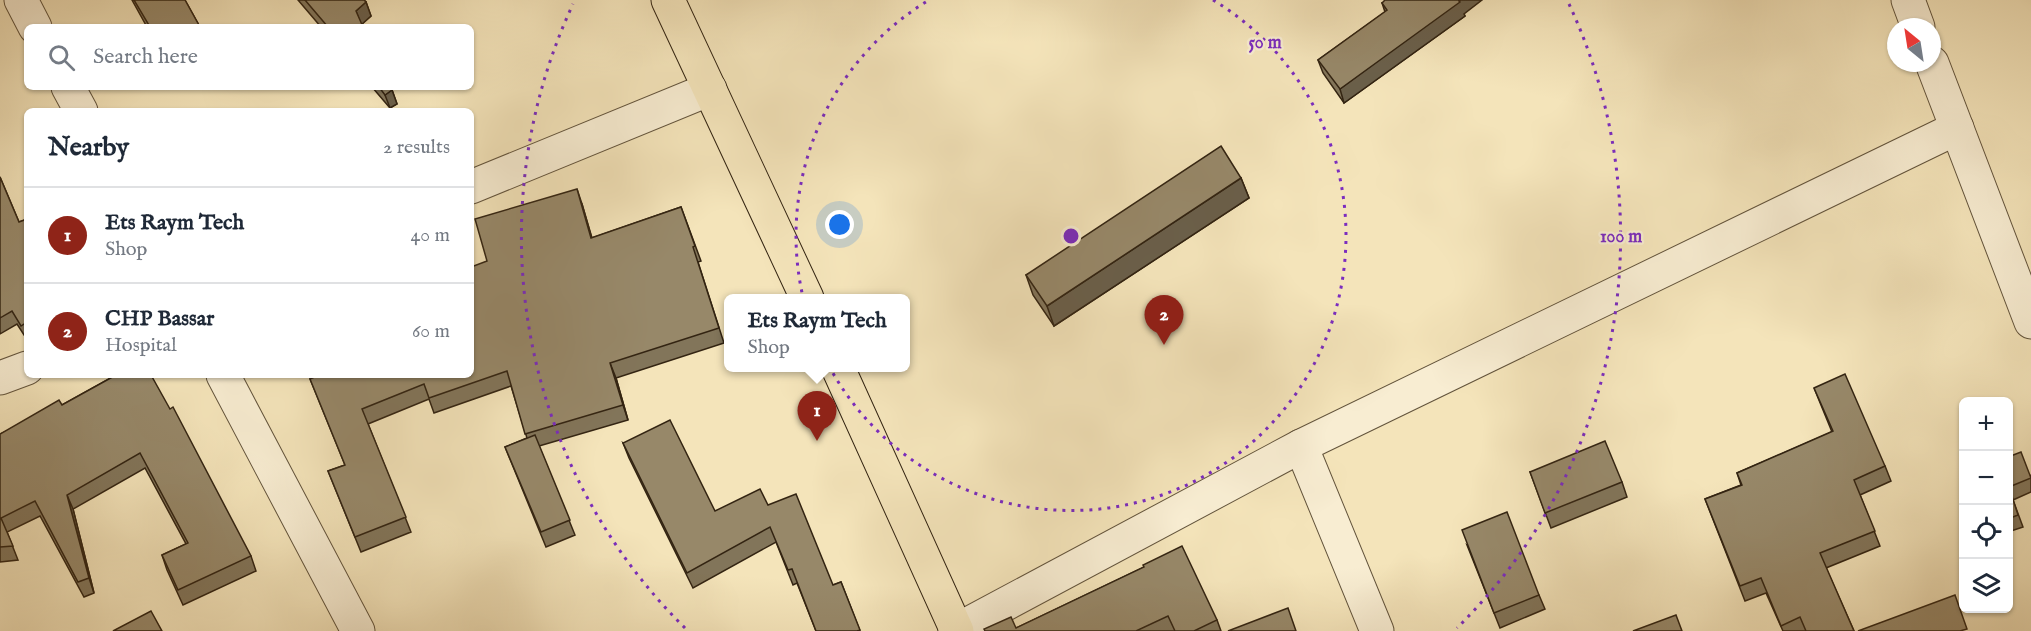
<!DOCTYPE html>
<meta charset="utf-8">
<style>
body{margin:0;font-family:"IM FELL English",serif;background:#f2f2f3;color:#1f2937}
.controls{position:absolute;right:18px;bottom:18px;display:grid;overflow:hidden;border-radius:9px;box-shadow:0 2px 4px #0004}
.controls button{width:54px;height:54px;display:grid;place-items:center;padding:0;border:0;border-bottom:2px solid #e0e1e3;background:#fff;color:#1f2937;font:30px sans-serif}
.compass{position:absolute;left:1887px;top:18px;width:54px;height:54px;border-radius:50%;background:#fff;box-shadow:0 2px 4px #0004;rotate:330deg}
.you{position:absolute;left:840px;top:225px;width:21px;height:21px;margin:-15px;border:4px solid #fff;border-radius:50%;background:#1a73e8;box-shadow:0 0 0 9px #1a73e833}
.badge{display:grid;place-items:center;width:39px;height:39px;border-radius:50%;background:#8f2418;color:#fff;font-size:20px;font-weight:700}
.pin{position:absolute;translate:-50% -50px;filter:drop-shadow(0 2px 3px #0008)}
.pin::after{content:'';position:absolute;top:32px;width:21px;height:18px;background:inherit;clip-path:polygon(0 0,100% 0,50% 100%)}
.popup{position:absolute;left:724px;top:294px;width:186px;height:78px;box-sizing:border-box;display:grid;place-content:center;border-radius:9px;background:#fff;filter:drop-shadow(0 2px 4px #0005);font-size:20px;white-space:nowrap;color:#747a83}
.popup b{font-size:22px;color:#1f2937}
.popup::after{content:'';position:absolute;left:50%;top:100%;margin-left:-12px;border:12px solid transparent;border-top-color:#fff}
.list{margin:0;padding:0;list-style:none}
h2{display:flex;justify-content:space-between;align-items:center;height:78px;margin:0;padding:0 24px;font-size:26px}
h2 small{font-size:20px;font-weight:400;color:#747a83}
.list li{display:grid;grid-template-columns:39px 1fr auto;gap:18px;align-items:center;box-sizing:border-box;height:96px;padding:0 24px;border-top:2px solid #e0e1e3}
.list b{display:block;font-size:22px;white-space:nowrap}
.list p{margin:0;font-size:20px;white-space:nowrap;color:#747a83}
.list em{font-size:20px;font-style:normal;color:#747a83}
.icon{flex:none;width:33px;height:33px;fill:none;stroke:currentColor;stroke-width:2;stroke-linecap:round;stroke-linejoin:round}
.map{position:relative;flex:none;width:2031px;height:631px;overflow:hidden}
.search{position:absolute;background:#fff;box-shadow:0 2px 4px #0004;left:24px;top:24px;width:450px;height:66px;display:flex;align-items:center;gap:15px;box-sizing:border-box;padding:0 21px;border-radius:9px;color:#747a83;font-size:22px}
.panel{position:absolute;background:#fff;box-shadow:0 2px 4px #0004;left:24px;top:108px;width:450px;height:270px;border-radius:9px}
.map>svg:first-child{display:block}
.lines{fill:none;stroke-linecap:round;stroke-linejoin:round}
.street-casing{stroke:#63543c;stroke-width:35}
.primary-casing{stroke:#332412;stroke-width:35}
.street{stroke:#f8edd2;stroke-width:33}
.primary{stroke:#f4e4ba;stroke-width:33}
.wall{fill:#82755a;stroke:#332412;stroke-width:1.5}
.shaded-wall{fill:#6a5f4a;stroke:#332412;stroke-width:1.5}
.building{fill:#978869;stroke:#332412;stroke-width:1.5}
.ring{fill:none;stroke:#7b2cbf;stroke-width:3;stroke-dasharray:3 6}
.centre{fill:#7b2cbf;stroke:#f8edd2;stroke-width:3}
.ring-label{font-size:18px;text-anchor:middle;font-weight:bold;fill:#7b2cbf;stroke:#f8edd2;stroke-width:4.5;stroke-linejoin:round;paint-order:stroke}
</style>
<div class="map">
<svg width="2031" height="631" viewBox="0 0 2031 631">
<rect width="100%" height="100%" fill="#f4e4ba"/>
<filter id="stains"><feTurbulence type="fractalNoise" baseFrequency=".00333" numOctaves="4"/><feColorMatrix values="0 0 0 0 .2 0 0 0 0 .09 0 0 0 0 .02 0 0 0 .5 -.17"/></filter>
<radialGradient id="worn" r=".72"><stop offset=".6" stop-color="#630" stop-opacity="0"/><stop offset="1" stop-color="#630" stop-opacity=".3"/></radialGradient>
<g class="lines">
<defs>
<g id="street">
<polyline points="21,0 35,27"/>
<polyline points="1908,0 1918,27"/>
<polyline points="1932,63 2031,322"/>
<polyline points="68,87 81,111"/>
<polyline points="471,187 710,89"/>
<polyline points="223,375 358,631"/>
<polyline points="0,378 27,368"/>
<polyline points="1301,446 1377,631"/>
<polyline points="955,631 1301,446 1957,128"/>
</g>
<g id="primary">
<polyline points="668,0 807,298"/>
<polyline points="838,368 957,631"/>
</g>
</defs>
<use href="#street" class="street-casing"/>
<use href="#primary" class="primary-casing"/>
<use href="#street" class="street"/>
<use href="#primary" class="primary"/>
</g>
<g class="wall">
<polygon points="132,0 185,0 200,27 147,27"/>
<polygon points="298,0 364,0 366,2 371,16 362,24 363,27 321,27"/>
<polygon points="1382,3 1464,14 1465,16 1344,103 1323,73 1318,60 1385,12"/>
<polygon points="372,87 391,87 397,104 390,108"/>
<polygon points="0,177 19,222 27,219 27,338 26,338 17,324 0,334"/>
<polygon points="1241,178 1249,198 1054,326 1033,295 1026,275"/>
<polygon points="582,204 592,238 681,207 701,261 698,262 724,343 616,378 628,420 539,446 575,535 546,547 505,447 527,438 511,386 434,413 429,399 368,424 411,532 361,552 328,471 345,465 310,379 471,375 487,261"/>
<polygon points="116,375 251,556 256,571 183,605 167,570 162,555 186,544 145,468 73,509 94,593 84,597 40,516 7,532 18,560 0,562 0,434 62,405"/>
<polygon points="1814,388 1885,466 1891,481 1860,495 1880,546 1826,568 1854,631 1783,631 1766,593 1745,601 1705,499 1741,485 1737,473 1832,432"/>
<polygon points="623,443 715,511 768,505 833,585 841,582 860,631 816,631 797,583 793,585 776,542 693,588 629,458"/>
<polygon points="2008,457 2031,476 2031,492 2013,500 2023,527 2008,532"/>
<polygon points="1530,472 1622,482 1627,497 1551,528"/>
<polygon points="1467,545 1539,595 1545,609 1500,628"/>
<polygon points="1144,567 1217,620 1221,631 985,631 1016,628"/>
</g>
<g class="shaded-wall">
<polygon points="1460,0 1482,0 1464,14 1465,16 1344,103 1340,89"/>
<polygon points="366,2 371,16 361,25 356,11"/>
<polygon points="392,90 397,104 390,108 385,95"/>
<polygon points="1241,178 1249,198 1054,326 1047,306"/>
<polygon points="577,189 582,204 596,253 591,238"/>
<polygon points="610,363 616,378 628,420 623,405"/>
<polygon points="67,495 73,509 94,593 89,578"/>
</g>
<g class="building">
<polygon points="134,0 185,0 200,27 150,27"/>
<polygon points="305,0 364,0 366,2 356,11 363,27 328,27"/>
<polygon points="1385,0 1460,0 1459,1 1460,2 1340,89 1318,60 1387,10 1382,3"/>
<polygon points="379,87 391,87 392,90 385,95"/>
<polygon points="1221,146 1241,178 1047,306 1026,275"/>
<polygon points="0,177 19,222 27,219 27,322 21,326 12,311 0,318"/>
<polygon points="577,189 591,238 681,207 695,246 693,247 719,328 610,363 623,405 525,434 507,371 429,398 424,384 362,409 406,517 355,537 328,471 345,465 310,379 319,375 471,375 471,267 487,261 475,219"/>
<polygon points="1845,374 1885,466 1854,480 1875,531 1820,553 1854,631 1806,631 1800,617 1781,626 1761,578 1740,586 1705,499 1742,485 1737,473 1833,431 1814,388"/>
<polygon points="116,375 151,375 170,409 173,407 251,556 178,590 162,555 188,543 140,453 67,495 89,578 78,582 35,501 1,518 13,546 0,547 0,434 59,400 62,405"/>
<polygon points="670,420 715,511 760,489 768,505 796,494 833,585 841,582 860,630 857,631 816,631 792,569 788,570 770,527 687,573 623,443"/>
<polygon points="535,435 570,520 541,532 505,447"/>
<polygon points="1605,441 1622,482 1545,513 1530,472"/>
<polygon points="2021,452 2031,478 2009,487 2018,515 2008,519 2008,457"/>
<polygon points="1964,476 1964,488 1960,478"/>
<polygon points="1507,512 1539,595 1494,613 1462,530"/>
<polygon points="1182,546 1217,620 1194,631 1175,631 1168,616 1136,631 985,631 984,629 1011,617 1016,628 1144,567 1143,565"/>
<polygon points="1955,595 1967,629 1960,631 1858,631"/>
<polygon points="1288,608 1296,631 1228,631"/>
<polygon points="151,611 162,631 113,631"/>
<polygon points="1676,615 1682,631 1633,631"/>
</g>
<g class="ring">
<path d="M1213 0A275 275 0 1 1 929 0"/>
<path d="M685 628A550 550 0 0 1 573 4M1569 4A550 550 0 0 1 1457 628"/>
</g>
<circle cx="1071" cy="236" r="9" class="centre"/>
<g class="ring-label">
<text x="1265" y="48">50 m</text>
<text x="1621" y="242">100 m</text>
</g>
<rect width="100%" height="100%" filter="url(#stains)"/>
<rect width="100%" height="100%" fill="url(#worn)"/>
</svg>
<div class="controls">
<button>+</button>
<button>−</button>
<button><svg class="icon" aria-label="locate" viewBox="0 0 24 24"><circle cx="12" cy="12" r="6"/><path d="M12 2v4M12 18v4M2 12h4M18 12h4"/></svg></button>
<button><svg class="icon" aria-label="layers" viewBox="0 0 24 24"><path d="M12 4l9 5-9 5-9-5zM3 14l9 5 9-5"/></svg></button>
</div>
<svg class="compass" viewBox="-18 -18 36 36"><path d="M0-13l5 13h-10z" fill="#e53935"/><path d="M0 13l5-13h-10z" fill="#747a83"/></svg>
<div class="you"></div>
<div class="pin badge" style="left:817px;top:441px">1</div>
<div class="popup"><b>Ets Raym Tech</b>Shop</div>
<div class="pin badge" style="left:1164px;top:345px">2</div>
<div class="search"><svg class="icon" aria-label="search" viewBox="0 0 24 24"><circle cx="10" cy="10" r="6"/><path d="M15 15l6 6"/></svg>Search here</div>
<section class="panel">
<h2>Nearby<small>2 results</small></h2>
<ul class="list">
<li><span class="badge">1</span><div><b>Ets Raym Tech</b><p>Shop</p></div><em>40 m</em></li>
<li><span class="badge">2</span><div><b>CHP Bassar</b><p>Hospital</p></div><em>60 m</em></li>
</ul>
</section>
</div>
